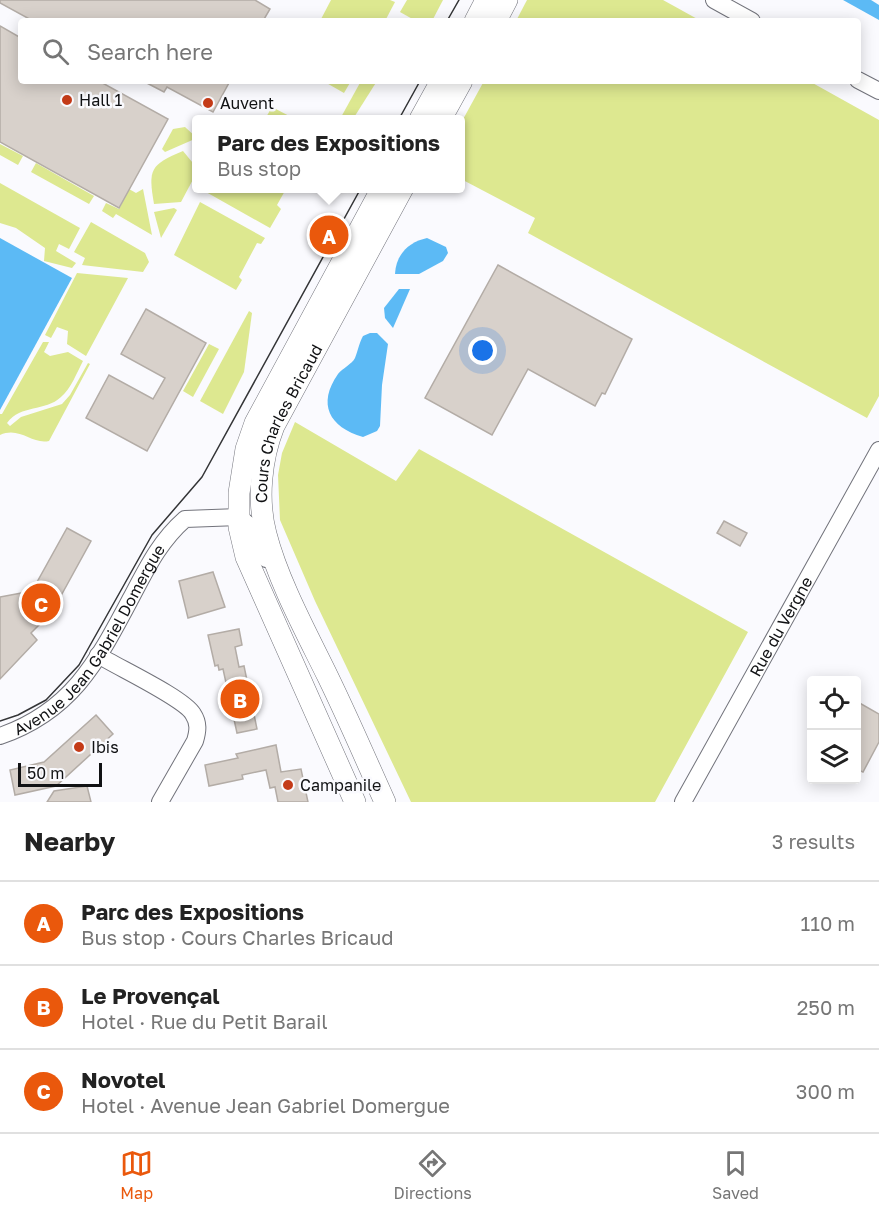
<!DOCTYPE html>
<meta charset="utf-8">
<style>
body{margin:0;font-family:"Golos Text",sans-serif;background:#f6f6f6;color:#222}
.controls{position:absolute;right:18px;bottom:18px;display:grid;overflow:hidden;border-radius:6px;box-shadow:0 3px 15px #0003}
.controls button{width:54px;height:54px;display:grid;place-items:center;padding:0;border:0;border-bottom:2px solid #e0e0e0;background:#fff;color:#222;font:30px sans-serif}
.scale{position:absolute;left:18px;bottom:15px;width:84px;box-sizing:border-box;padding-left:6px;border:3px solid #111214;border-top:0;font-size:16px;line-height:21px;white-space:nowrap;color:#111214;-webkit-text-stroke:4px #fafafe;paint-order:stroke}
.you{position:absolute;left:483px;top:351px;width:21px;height:21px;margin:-15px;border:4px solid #fff;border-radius:50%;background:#1a73e8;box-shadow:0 0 0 9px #1a73e833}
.badge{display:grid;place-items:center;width:39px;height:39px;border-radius:50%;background:#ea580c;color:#fff;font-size:20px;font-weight:700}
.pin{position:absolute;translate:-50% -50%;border:3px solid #fff;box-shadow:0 2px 6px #0006}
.popup{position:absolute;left:192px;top:115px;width:273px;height:78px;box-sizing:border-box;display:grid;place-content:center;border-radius:6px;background:#fff;filter:drop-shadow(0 2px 4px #0005);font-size:20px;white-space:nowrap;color:#767676}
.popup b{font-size:22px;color:#222}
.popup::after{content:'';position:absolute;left:50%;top:100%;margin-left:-12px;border:12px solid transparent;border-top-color:#fff}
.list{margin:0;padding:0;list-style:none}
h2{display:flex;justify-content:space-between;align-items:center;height:78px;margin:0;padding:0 24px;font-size:26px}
h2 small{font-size:20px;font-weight:400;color:#767676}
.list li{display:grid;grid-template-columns:39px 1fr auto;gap:18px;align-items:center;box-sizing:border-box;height:84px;padding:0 24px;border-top:2px solid #e0e0e0}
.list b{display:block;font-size:22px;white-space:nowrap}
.list p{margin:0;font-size:20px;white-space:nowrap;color:#767676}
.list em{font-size:20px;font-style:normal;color:#767676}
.icon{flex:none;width:33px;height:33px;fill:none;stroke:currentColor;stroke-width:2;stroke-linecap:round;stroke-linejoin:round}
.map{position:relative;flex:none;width:879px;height:802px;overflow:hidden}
.search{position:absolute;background:#fff;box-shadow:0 3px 15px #0003;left:18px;right:18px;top:18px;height:66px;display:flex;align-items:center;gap:15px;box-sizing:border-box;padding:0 21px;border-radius:6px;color:#767676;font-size:22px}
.sheet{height:330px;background:#fff}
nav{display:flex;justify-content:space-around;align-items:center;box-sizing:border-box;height:84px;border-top:2px solid #e0e0e0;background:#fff;font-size:16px;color:#767676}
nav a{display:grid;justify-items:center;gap:3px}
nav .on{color:#ea580c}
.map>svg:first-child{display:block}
.green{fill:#dde890}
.water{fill:#5cbaf5}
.building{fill:#d8d1cb;stroke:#b3aca6;stroke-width:1.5}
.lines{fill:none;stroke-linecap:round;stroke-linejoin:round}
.minor-casing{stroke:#72737b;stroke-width:18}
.major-casing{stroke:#72737b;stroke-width:22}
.minor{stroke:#fff;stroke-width:16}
.major{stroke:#fff;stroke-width:21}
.tram{stroke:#333436;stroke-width:1.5}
.poi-dot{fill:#c43b18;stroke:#fafafe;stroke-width:2}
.labels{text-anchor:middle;stroke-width:5;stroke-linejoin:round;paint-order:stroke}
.poi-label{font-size:16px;fill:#111214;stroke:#fafafe;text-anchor:start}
.street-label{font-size:16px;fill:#111214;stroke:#fafafe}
</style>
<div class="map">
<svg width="879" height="802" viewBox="0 0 879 802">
<rect width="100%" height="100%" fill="#fafafe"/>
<g class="green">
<polygon points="331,0 390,0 395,2 385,21 320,21"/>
<polygon points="407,0 443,0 432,21 416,21 400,12"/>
<polygon points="527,0 663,0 701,21 516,21"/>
<polygon points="323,81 351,81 344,93"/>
<polygon points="361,81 377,81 353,119 340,119"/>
<polygon points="484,81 809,81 879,120 879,396 867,418 528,233 535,218 461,179 461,123"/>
<polygon points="272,107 295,119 265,119"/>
<polygon points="185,127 197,138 165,152 162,149 173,129"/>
<polygon points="0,144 23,156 18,165 0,155"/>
<path d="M183,151L197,168V172L181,202L154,204C148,169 150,165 183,151Z"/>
<polygon points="36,163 94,196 89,204 31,172"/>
<polygon points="0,183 80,228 69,249 59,244 56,251 76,263 72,268 44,261 45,248 16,228 0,223"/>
<polygon points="129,189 136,193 143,189 152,235 116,214 113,218 102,211 106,203 119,209"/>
<polygon points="208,189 208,188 286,189 277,205 281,209 270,228 206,192"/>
<polygon points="200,202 265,238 261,244 257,243 239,277 242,280 236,290 174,255"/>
<polygon points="174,208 177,210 161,238 154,212"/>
<polygon points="91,222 145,253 149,262 143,272 82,265 85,258 74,252"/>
<polygon points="77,273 128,278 86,356 67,344 68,331 57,327 51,338 45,335"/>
<polygon points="249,311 252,313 244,372 223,414 200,401"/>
<path d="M43,342H49L44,352L50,356L68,352L83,361C77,372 71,389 61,397C45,412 21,404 7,423L10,426L21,417L62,404L70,395L88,363L90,364L49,441C32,445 20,426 0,435V414H2Z"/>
<polygon points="209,344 219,349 193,397 183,391"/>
<polygon points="295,422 396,481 419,449 748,632 655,802 411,802 315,601 280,520 278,475 282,453"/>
</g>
<g class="water">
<polygon points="843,0 871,0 879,5 879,20"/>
<polygon points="0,238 72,278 0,410"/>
<path d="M427,238L446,247L448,253L443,261L419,274H395C396,254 409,242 427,238Z"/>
<polygon points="399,289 410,289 393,328 385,318 384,308"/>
<path d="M370,333H377L388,344L382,385L380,426L377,431L363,437C329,427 317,404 338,374C343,368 352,364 355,358C358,351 359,343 363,336Z"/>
</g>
<g class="building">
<polygon points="0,0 255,0 270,9 263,21 33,21 0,3"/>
<polygon points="0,26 21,38 21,81 99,81 168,119 119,208 0,142"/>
<polygon points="143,81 230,81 213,112 167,87 164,92"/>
<polygon points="498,265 632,339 605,394 602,393 595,406 528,369 492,435 425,398"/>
<polygon points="146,309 206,343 147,451 86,418 109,375 153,399 165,378 121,354"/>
<polygon points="724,521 747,533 740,546 717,533"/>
<polygon points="67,528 91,541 46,623 43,621 31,633 37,640 0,679 0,597 32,591"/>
<polygon points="213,572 225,607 188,618 179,581"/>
<polygon points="239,629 242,645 235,647 239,667 244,666 257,729 237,733 223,669 219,670 218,665 215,666 208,635"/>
<polygon points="856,701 879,714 879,742 863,772 856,769"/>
<polygon points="96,715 113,734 56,786 15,795 10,770 44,762"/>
<polygon points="276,745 281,772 301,769 308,802 278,802 275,787 270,788 266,770 242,775 243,779 209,786 205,765 238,758 236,754"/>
<polygon points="87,786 91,802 47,802 54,791"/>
</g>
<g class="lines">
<defs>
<g id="minor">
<polyline points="714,0 752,21"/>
<polyline points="858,80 879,91"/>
<path d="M98,655C117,667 184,698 193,714C199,723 198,731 195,741L160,802"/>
<path id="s1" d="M0,736C72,711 97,662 131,598C147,568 159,542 185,519L239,517L250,526L266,559"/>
<path id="s2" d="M683,802L879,450"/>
</g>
<g id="major">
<polyline points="475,21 486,0"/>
<polyline points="496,21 507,0"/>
<polyline points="420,119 441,81"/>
<polyline points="441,119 462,81"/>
<polyline points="355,802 246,557 239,527 239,493 246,449 255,423 382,188"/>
<path id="s3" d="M385,802C366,760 348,718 328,677C307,634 278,581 266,534C257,500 261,459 274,426L403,188"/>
</g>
</defs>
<use href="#minor" class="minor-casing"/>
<use href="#major" class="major-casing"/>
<use href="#minor" class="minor"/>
<use href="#major" class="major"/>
<g class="tram">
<polyline points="447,21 459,0"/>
<polyline points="399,119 420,81"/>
<polyline points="0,721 18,715 46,700 79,665 152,535 202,477 361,188"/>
</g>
</g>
<g class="poi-dot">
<circle cx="67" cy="100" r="6"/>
<circle cx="208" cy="103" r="6"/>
<circle cx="79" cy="747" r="6"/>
<circle cx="288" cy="785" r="6"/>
</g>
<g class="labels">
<g class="poi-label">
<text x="79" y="106">Hall 1</text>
<text x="220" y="109">Auvent</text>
<text x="91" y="753">Ibis</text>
<text x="300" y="791">Campanile</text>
</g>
<g class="street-label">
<text dy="6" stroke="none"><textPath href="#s3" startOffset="410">Cours Charles Bricaud</textPath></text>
<text dy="6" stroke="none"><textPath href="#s2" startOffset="201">Rue du Vergne</textPath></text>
<text dy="6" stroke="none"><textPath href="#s1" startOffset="136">Avenue Jean Gabriel Domergue</textPath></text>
</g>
</g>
</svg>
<div class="controls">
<button><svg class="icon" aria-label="locate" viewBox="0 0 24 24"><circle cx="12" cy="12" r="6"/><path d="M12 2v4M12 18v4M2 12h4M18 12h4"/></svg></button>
<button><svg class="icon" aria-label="layers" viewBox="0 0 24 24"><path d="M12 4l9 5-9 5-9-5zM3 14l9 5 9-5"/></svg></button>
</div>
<div class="scale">50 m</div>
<div class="you"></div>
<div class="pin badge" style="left:329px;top:235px">A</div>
<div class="popup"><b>Parc des Expositions</b>Bus stop</div>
<div class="pin badge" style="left:240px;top:699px">B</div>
<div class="pin badge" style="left:41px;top:603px">C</div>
<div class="search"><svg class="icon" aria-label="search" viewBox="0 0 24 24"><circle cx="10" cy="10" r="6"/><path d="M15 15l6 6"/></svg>Search here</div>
</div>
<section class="sheet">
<h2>Nearby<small>3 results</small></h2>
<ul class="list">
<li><span class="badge">A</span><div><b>Parc des Expositions</b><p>Bus stop · Cours Charles Bricaud</p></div><em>110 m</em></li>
<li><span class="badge">B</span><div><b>Le Provençal</b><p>Hotel · Rue du Petit Barail</p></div><em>250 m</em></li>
<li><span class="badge">C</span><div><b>Novotel</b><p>Hotel · Avenue Jean Gabriel Domergue</p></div><em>300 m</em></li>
</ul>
</section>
<nav>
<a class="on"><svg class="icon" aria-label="map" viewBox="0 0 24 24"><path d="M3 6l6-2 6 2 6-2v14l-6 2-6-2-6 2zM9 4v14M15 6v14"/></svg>Map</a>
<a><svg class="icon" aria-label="directions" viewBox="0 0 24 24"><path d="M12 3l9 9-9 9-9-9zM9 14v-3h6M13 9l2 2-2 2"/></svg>Directions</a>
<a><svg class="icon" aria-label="saved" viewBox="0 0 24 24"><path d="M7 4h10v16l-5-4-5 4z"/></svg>Saved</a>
</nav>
